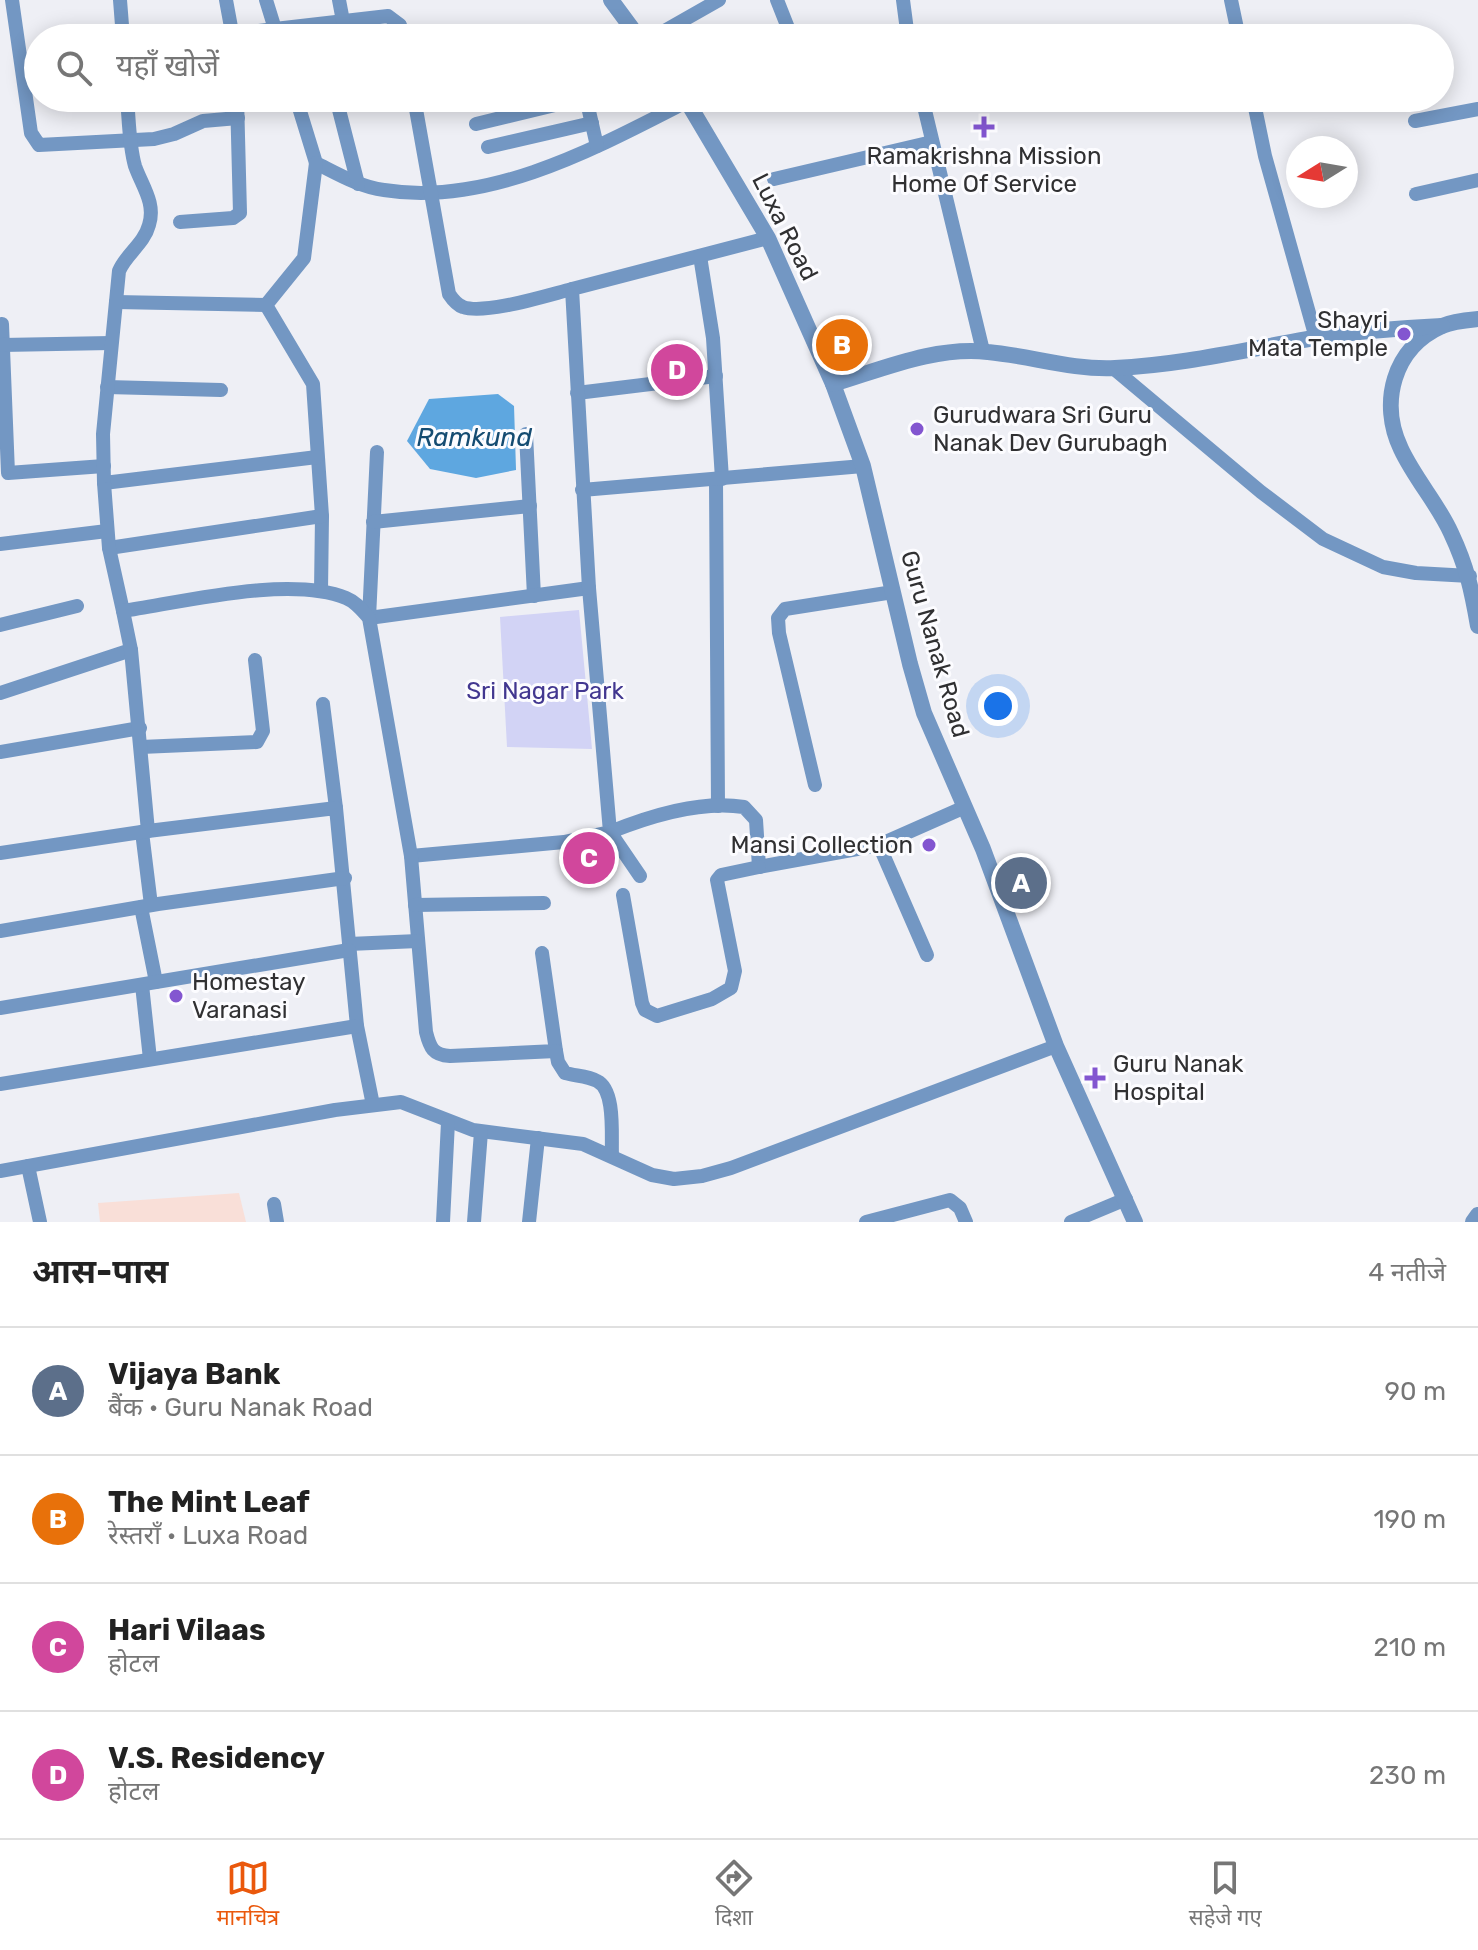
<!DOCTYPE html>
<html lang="hi">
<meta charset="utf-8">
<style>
body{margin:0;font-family:Rubik,"Noto Sans Devanagari",sans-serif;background:#f2f2f2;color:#222}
.compass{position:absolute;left:1286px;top:136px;width:72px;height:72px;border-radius:50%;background:#fff;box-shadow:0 4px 20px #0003;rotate:259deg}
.you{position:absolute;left:998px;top:706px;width:28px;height:28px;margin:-20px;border:6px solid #fff;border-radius:50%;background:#1a73e8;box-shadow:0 0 0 12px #1a73e833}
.badge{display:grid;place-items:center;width:52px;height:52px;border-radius:50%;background:#ea580c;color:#fff;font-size:26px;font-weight:700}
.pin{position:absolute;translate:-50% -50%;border:4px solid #fff;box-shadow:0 2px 8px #0006}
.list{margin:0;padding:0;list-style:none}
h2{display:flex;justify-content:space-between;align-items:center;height:104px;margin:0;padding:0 32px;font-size:34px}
h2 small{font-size:26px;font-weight:400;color:#767676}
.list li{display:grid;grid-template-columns:52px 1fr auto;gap:24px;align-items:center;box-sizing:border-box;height:128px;padding:0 32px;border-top:2px solid #e0e0e0}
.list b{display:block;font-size:30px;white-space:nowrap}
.list p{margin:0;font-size:26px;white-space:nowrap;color:#767676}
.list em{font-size:26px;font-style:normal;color:#767676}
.icon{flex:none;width:44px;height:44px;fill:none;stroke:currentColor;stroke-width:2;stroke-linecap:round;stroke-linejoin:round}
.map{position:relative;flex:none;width:1478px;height:1222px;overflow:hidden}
.search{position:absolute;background:#fff;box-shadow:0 4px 20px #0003;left:24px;right:24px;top:24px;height:88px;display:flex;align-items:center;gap:20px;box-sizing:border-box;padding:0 28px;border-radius:44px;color:#767676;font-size:30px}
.sheet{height:616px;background:#fff}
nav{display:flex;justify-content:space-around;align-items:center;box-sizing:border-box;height:112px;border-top:2px solid #e0e0e0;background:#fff;font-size:22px;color:#767676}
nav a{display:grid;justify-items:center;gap:4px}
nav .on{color:#ea580c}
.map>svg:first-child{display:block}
.education{fill:#f9dfd8}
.green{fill:#d2d3f5}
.water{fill:#5ea7e0}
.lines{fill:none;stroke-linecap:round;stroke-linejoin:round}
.minor{stroke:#7397c3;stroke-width:14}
.tertiary{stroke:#7397c3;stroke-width:16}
.poi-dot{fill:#8356d0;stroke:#fcfcff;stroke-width:3}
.labels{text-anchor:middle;stroke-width:6;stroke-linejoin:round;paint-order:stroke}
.poi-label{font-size:24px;fill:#303032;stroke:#fcfcff;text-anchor:start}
.street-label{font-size:24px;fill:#303032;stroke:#fcfcff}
.park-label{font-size:24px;fill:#423790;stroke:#fcfcff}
.water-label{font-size:26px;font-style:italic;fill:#154c72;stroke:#fcfcff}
</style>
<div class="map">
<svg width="1478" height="1222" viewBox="0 0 1478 1222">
<rect width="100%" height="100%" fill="#eeeff5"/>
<polygon class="education" points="239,1193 246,1222 100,1222 98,1203"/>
<polygon class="green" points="579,610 592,749 507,747 500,617"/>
<polygon class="water" points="498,394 514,406 516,470 476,478 430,469 407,441 429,399"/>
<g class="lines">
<g class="minor">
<polyline points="12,0 31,133 39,145 154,139 174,134 203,121 238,118"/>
<polyline points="120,0 123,38"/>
<polyline points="226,0 233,38"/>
<polyline points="266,0 275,29 388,16 400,25 403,38"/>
<polyline points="339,0 343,21"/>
<polyline points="777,0 792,38"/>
<polyline points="903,0 908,38"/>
<polyline points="1231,0 1239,38"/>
<polyline points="232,34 275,29 278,38"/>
<polyline points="652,38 719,0"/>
<path d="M296,98L316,163C338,174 360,187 384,190C489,207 598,147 688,101"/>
<polyline points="336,98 358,184"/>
<path d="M414,98L449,294C453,300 457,305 463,307C485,315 548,295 572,289"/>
<polyline points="586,98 597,146"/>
<polyline points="922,98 983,351"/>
<polyline points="1253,98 1265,156 1316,338"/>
<polyline points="1415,121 1478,109"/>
<polyline points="476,124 584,98"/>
<polyline points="488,147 592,123"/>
<polyline points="316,163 304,258 266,305 313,384 322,516 321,591"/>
<polyline points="774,179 932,142"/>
<polyline points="1416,194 1478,180"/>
<polyline points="180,222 233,218 240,213 237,98"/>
<polyline points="700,256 713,338 722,479"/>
<polyline points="116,302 266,305"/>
<polyline points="2,324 8,473 104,466"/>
<polyline points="2,345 111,343"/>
<polyline points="1113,368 1261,492 1323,539 1383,567 1416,573 1470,576"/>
<polyline points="107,387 221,390"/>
<polyline points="577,393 716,376"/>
<polyline points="526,434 534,596"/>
<polyline points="377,452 369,618 589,588 610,832 564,842 411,856"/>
<polyline points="716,480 718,806"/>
<polyline points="104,483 317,457"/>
<polyline points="582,490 863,466"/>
<polyline points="373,522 530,506"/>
<polyline points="0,544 107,531"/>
<polyline points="109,548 322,516"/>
<polyline points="589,588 572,289 768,238"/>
<path d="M123,611L109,548L104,483L103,434L119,271C126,254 144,244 149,225C156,203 142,186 135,166C129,145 129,120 127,98"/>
<polyline points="0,625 77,606"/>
<polyline points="0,693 131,650"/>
<polyline points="323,704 336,808"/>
<polyline points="141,747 257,742 263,731 255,660"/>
<polyline points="0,752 140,728"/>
<polyline points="815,785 779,633 778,618 785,609 893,592"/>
<path d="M148,831L131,650L123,611C183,602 290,575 346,598C356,602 362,610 369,618L411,856L426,1032C430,1048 433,1055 450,1056L556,1051L542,953"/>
<polyline points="142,832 151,905"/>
<polyline points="879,845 927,955"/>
<polyline points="0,853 148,831 336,808 357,1026 373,1105"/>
<path d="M640,876L610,832C650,816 700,800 744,807L756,820L759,867L879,845L965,807"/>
<polyline points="623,895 642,1003 645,1010 657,1016 712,999 731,988 735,971 717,880 721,875 759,867"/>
<polyline points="415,905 544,903"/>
<polyline points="141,907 156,982"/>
<polyline points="0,931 158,904 345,878"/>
<polyline points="349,944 418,941"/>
<polyline points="142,985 150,1059"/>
<polyline points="0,1008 349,950"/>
<path d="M556,1051L558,1062L565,1073C576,1076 588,1076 597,1081C616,1090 611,1137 612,1155"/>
<polyline points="0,1084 357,1026"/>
<polyline points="28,1166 40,1222"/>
<polyline points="0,1171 335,1110 401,1102 473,1130 583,1144 652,1175 674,1179 702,1176 731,1168 1056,1046"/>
<polyline points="274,1204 277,1222"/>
<polyline points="443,1222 448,1122"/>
<polyline points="474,1222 481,1132"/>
<polyline points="529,1222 538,1138"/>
<polyline points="866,1222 950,1200 960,1208 966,1222"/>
<polyline points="1071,1222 1126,1199"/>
</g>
<g class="tertiary">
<polyline points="611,0 639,38"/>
<polyline points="685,98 768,238 833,384 863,466 910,664 924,713 983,849 1056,1046 1135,1222"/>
<path d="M1478,319C1467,320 1453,321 1442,326C1393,348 1379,403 1401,449C1415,479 1438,504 1451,533C1467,567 1472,591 1478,626"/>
<path d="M833,384C883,369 936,346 988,352C1031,356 1071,370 1115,368C1185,365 1252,348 1320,337C1361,331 1401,328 1442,326"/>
<polyline points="1473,1222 1478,1215"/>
</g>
</g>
<g class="poi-dot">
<path d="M980 115h8v8h8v8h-8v8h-8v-8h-8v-8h8z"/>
<circle cx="1404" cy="334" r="8"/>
<circle cx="917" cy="429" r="8"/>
<circle cx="929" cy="845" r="8"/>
<circle cx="176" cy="996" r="8"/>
<path d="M1091 1066h8v8h8v8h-8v8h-8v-8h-8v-8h8z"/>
</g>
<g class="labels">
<g class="poi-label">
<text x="984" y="164" text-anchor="middle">Ramakrishna Mission<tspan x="984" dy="28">Home Of Service</tspan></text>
<text x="1388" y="328" text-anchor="end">Shayri<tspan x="1388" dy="28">Mata Temple</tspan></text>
<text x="933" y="423">Gurudwara Sri Guru<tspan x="933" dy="28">Nanak Dev Gurubagh</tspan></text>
<text x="913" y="853" text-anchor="end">Mansi Collection</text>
<text x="192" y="990">Homestay<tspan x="192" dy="28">Varanasi</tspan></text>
<text x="1113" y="1072">Guru Nanak<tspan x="1113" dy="28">Hospital</tspan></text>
</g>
<g class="street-label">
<text transform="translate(785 227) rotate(63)" y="8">Luxa Road</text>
<text transform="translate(935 644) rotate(74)" y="8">Guru Nanak Road</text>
</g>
<g class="park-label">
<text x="545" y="699">Sri Nagar Park</text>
</g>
<g class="water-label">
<text x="474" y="446">Ramkund</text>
</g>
</g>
</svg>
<svg class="compass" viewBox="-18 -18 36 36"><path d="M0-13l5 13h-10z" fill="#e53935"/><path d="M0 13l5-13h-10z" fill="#767676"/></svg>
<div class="you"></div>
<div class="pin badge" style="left:1021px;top:883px;background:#5c6f8a">A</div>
<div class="pin badge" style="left:842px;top:345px;background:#e8710a">B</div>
<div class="pin badge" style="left:589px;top:858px;background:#d1479c">C</div>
<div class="pin badge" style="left:677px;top:370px;background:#d1479c">D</div>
<div class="search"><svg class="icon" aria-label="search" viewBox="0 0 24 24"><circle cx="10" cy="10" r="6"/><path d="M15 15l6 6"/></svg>यहाँ खोजें</div>
</div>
<section class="sheet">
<h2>आस-पास<small>4 नतीजे</small></h2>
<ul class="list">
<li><span class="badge" style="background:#5c6f8a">A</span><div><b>Vijaya Bank</b><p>बैंक · Guru Nanak Road</p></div><em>90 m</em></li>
<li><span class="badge" style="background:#e8710a">B</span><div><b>The Mint Leaf</b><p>रेस्तराँ · Luxa Road</p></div><em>190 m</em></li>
<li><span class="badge" style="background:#d1479c">C</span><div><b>Hari Vilaas</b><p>होटल</p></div><em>210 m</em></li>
<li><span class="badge" style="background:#d1479c">D</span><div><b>V.S. Residency</b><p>होटल</p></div><em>230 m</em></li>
</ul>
</section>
<nav>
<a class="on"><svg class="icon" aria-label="map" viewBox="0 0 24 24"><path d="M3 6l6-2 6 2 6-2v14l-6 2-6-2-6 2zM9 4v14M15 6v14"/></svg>मानचित्र</a>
<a><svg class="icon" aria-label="directions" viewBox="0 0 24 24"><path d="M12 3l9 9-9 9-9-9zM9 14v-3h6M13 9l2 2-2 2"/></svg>दिशा</a>
<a><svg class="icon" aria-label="saved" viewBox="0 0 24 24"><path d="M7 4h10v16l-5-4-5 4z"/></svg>सहेजे गए</a>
</nav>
